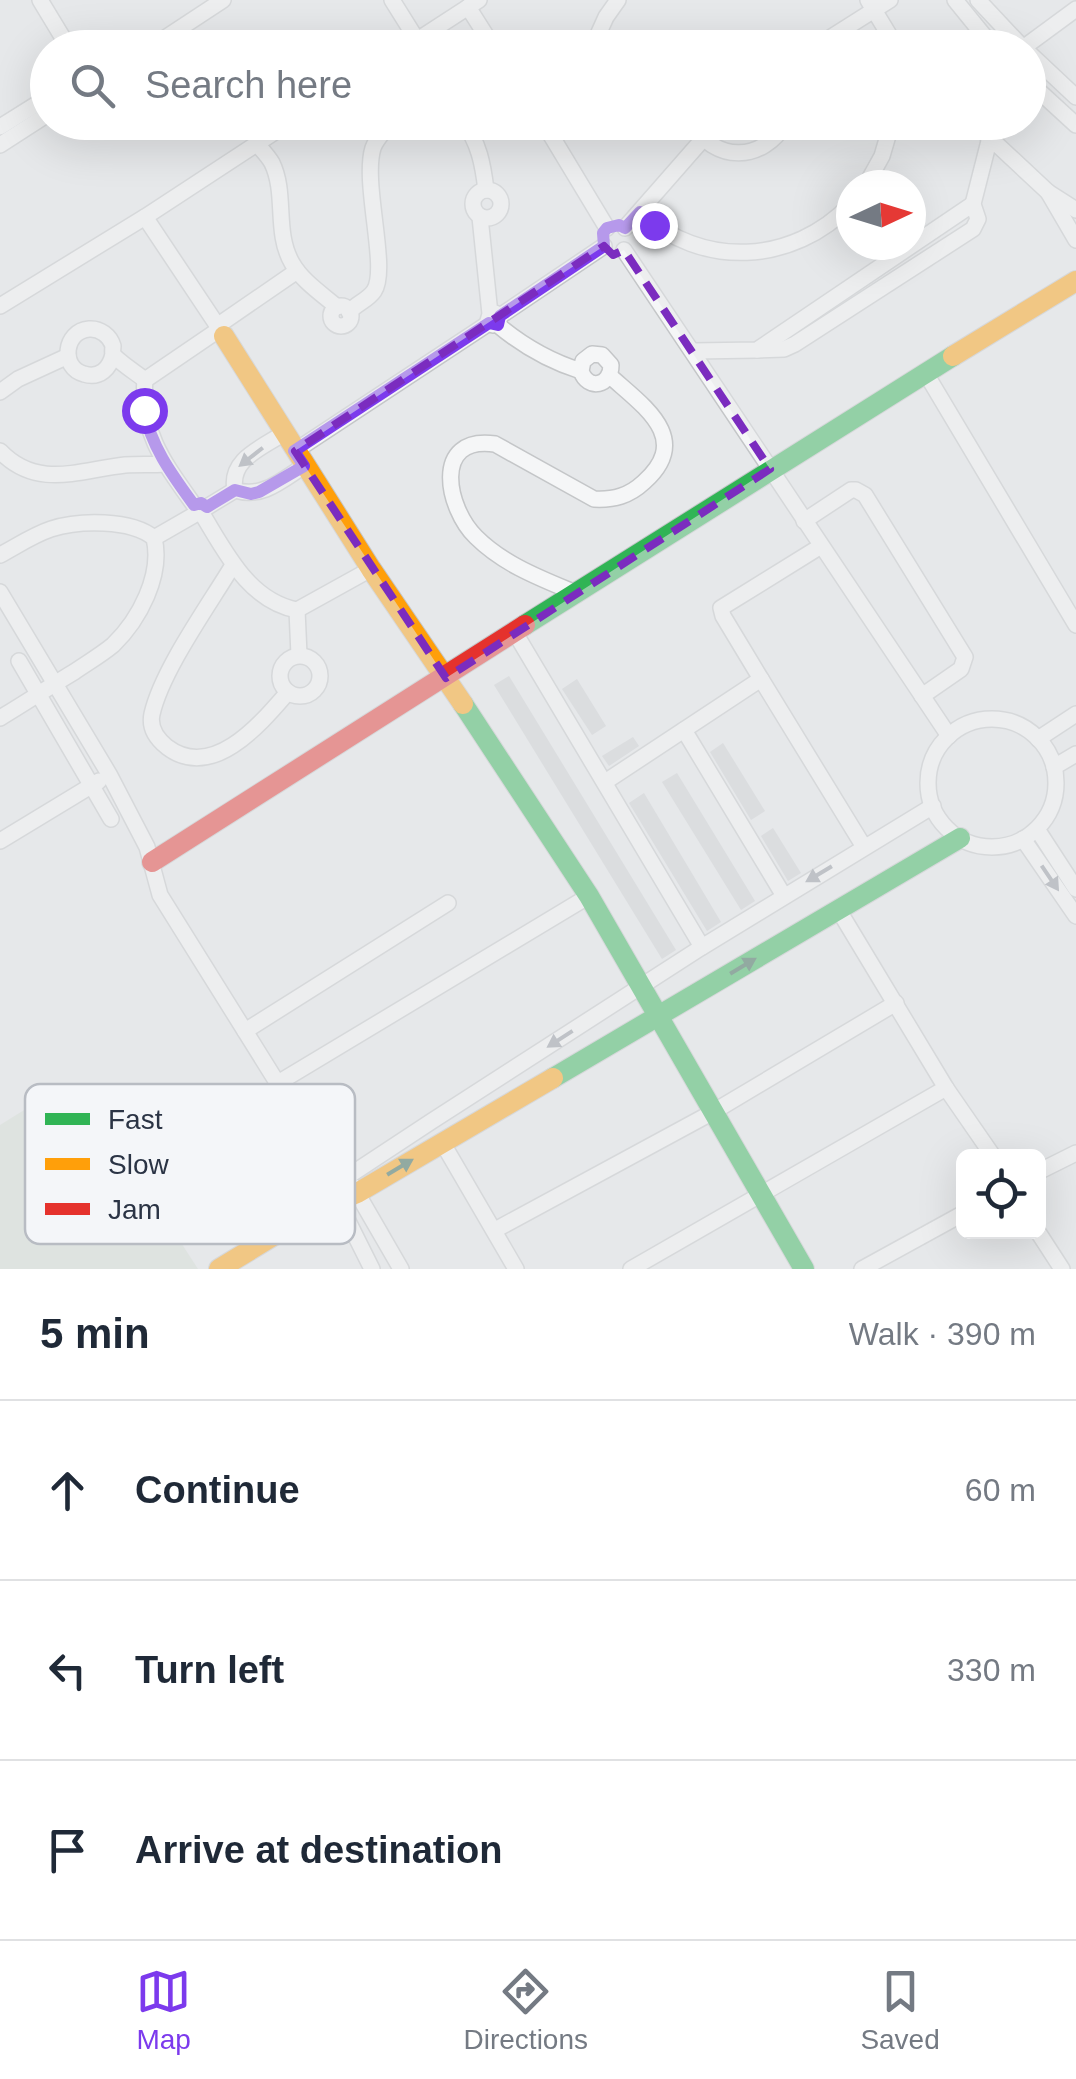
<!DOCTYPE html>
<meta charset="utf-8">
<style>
body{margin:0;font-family:Arial,sans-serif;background:#f6f6f7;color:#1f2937}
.controls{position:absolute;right:30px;bottom:30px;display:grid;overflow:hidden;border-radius:15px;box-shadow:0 10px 40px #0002}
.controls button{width:90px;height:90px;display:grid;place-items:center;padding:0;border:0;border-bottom:2px solid #e0e1e3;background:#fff;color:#1f2937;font:50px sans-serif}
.compass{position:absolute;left:836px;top:170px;width:90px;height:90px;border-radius:50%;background:#fff;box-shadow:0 10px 40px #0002;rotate:86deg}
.stop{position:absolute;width:30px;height:30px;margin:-22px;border:8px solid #7c3aed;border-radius:50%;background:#fff}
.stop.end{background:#7c3aed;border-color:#fff;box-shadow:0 2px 10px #0008}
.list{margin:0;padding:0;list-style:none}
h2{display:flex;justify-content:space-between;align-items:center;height:130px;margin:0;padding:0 40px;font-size:42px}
h2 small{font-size:32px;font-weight:400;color:#747a83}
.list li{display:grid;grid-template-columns:65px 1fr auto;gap:30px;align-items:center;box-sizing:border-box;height:180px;padding:0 40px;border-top:2px solid #e0e1e3}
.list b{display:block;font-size:38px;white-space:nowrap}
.list em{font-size:32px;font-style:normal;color:#747a83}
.icon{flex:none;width:55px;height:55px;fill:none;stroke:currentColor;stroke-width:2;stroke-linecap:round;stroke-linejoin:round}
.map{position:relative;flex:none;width:1076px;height:1269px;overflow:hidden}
.search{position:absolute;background:#fff;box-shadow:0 10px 40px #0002;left:30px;right:30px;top:30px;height:110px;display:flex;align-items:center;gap:25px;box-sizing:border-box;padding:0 35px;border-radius:55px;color:#747a83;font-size:38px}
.sheet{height:670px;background:#fff}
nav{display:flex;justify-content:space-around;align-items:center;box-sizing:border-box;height:140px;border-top:2px solid #e0e1e3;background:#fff;font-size:28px;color:#747a83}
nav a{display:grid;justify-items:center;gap:5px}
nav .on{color:#7c3aed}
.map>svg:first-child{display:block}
.green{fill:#d6ded6}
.building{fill:#ced0d3}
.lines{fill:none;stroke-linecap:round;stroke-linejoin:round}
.street-casing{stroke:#c4c6c8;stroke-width:18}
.fast-casing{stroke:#c4c6c8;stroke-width:22}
.slow-casing{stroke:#c4c6c8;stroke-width:22}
.jam-casing{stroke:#c4c6c8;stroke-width:22}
.street{stroke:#f5f6f7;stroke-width:15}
.fast{stroke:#30b455;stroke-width:20}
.slow{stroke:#ff9f0a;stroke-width:20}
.jam{stroke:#e5322d;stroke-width:20}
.oneway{fill:#90959e}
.oneway2{fill:#2d614b}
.route{stroke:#7c3aed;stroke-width:12}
.marked{fill:none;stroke:#7b2cbf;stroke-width:8;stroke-dasharray:20 12;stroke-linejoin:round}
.key{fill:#f4f6f9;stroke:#b8bcc3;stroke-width:2.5}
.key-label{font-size:28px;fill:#2b3445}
</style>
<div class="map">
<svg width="1076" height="1269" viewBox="0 0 1076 1269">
<rect width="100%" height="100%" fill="#e6e8ea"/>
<polygon class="green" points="42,1099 58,1123 51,1149 73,1173 118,1145 198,1269 0,1269 0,1125"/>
<g class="building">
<polygon points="509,676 676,950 662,959 494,685"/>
<polygon points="577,679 606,726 592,735 562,689"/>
<polygon points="633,737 639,746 609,766 602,756"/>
<polygon points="723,743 765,811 751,820 710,752"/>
<polygon points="677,773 755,901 741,910 662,782"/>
<polygon points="644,793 721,922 707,931 629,803"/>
<polygon points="773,828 801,873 788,881 761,836"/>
</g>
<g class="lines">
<defs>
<g id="street">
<polyline points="40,0 69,48"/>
<polyline points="392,0 417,40"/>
<polyline points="868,0 897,48"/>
<polyline points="955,0 994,48"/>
<polyline points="978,0 1023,48"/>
<polyline points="468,7 494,48"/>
<polyline points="150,48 223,0"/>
<polyline points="405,48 479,0"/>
<polyline points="592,48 606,17 618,0"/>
<polyline points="728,48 748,48"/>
<polyline points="814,48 890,0"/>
<polyline points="1023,48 1076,9"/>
<polyline points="1028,52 1076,97"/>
<polyline points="1028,81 1076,125"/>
<path d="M463,122C479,142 483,165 486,190"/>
<polyline points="543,122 607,228"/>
<path d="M691,122C714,163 763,163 786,122"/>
<polyline points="973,122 1048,192 1076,210"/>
<polyline points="0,127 48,97"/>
<path d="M257,144C262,150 268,156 272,163C287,194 274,232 292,263C302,281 322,294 337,307"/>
<polyline points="0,145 48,114"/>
<polyline points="866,185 882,156 892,122"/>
<circle cx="487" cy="204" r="14"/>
<polyline points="1048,192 1076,240"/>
<path d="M640,212C701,269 793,265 851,204"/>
<polyline points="145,217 217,325"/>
<polyline points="480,217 490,314 488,321 493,325 499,323 499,315 495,313 490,314"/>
<polyline points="625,228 703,139"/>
<polyline points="624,250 949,736"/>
<polyline points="0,306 145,217 290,122"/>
<circle cx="341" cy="316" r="10"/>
<path d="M349,312C356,304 368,300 374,291C389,269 362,183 373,148C376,139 385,130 392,122"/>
<polyline points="500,316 604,246"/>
<polyline points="220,324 297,271"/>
<path d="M498,325C523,346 549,361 581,371C588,391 611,386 611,365L602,355L592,354L583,361L581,371"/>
<polyline points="757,350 784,349 795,344 973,229 978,219 973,204 990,137"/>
<polyline points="694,351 757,350 973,204"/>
<path d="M113,354C110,368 100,379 84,374C60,368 64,331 89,329C100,328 110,336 113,346C113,349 112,352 113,354C117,361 138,374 145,380"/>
<polyline points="925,372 1076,625"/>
<polyline points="0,392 18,379 68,356"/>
<path d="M0,451C37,490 80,470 125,465C138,464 152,465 165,464"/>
<polyline points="295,451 489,323"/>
<path d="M235,490C229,459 262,448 284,433"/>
<path d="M194,505C165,464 140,433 145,380L214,333"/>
<path d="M207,507L235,490C262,499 282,480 304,466"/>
<path d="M204,517C227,555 250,601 297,610L371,569"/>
<polyline points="804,521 851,490 856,490 865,495 965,657 961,669 922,696"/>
<polyline points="154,538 194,515"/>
<path d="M0,555C17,546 33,535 51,529C79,520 131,519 154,538C163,575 139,620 113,645C101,655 87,663 74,672C49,687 25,703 0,718"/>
<path d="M233,565C209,605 162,670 152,714C149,728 157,739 167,747C213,782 262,722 288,692"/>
<polyline points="0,592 109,774 147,847 160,895 328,1164 333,1191 372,1269"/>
<path d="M578,594C542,579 504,565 476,537C447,509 431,435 495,444L594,499C614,500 629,496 644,482C693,438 643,406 610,376"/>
<polyline points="297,610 299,655"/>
<polyline points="514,631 702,947"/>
<circle cx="300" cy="676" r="20"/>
<polyline points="19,661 111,819"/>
<polyline points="761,679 723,616 721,608 821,546"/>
<circle cx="992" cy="783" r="64"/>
<polyline points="684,730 784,896"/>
<polyline points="1038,739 1076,714"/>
<polyline points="1054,767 1076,754"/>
<polyline points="605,782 761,679 864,847"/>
<polyline points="1037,829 1076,889"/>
<polyline points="1023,839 1076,916"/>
<polyline points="0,841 99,781"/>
<polyline points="838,909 946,1088 993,1156"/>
<polyline points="245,1031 448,903"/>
<polyline points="278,1083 589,896"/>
<polyline points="442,1142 516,1269"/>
<polyline points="1038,1172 1076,1153"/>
<polyline points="353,1186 401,1269"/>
<polyline points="330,1194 347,1177 432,1121 702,947 933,806"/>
<polyline points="495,1230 713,1112 896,1003"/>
<polyline points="1038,1232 1062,1269"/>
<polyline points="631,1269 946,1088"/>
<polyline points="862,1269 964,1213"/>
</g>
<g id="fast">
<polyline points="525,625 953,356"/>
<polyline points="463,704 589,896 804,1269"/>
<polyline points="553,1078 960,838"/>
</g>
<g id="slow">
<polyline points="224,336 371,569 463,704"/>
<polyline points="953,356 1076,281"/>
<polyline points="219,1269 314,1211 357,1193 553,1078"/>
</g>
<polyline id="jam" points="152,862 525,625"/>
</defs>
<use href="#street" class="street-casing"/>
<use href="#fast" class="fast-casing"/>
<use href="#slow" class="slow-casing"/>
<use href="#jam" class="jam-casing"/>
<use href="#street" class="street"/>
<use href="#fast" class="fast"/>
<use href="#slow" class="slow"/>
<use href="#jam" class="jam"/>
</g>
<defs><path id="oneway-solid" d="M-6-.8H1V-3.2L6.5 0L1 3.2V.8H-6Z" transform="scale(2.5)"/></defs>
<g class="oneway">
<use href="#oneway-solid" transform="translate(251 457) rotate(142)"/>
<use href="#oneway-solid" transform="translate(819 874) rotate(149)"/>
<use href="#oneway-solid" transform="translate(1050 878) rotate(56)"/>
<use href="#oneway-solid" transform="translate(560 1039) rotate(147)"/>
</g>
<g class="oneway2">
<use href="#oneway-solid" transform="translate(743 966) rotate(-31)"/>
<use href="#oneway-solid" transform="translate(400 1167) rotate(-31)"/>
</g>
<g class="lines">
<path class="route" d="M144,410C151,447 173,476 194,505L201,503L207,507L235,490L251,494L259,492L304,466L294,451L489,323L498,325L500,316L604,246L603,233L607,228L619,225L625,228L640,212L654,225"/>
</g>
<path d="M0 0H1076V1269H0ZM604,246L613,255L624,250L770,469L446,678L295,451Z" fill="#e6e8ea" fill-opacity=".55" fill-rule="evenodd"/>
<path class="marked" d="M604,246L613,255L624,250L770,469L446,678L295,451Z"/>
<rect x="25" y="1084" width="330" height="160" rx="15" class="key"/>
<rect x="45" y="1113" width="45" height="12" fill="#30b455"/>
<rect x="45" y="1158" width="45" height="12" fill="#ff9f0a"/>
<rect x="45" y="1203" width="45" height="12" fill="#e5322d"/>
<g class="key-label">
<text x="108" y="1129">Fast</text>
<text x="108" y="1174">Slow</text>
<text x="108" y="1219">Jam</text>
</g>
</svg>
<div class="controls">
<button><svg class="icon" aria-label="locate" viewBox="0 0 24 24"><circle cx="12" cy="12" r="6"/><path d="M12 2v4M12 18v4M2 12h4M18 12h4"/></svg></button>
</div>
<svg class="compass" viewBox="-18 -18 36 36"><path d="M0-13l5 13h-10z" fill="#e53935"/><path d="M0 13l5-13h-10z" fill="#747a83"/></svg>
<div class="stop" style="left:144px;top:410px"></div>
<div class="stop end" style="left:654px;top:225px"></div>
<div class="search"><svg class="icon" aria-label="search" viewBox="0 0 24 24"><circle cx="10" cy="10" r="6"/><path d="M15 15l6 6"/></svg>Search here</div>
</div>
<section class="sheet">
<h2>5 min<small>Walk · 390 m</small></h2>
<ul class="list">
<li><svg class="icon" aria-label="ahead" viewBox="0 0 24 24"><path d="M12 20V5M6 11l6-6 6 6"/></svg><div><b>Continue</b></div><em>60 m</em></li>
<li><svg class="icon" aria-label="left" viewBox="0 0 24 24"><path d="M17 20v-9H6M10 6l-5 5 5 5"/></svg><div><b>Turn left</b></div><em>330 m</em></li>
<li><svg class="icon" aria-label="arrive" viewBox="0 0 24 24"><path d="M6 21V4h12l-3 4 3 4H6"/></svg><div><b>Arrive at destination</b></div></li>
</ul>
</section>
<nav>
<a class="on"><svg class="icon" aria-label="map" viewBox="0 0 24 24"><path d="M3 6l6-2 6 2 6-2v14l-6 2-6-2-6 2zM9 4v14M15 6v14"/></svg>Map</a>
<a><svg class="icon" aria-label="directions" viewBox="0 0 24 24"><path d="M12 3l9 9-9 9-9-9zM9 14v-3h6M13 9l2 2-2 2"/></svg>Directions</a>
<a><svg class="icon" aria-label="saved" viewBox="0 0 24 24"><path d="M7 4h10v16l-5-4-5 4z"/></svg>Saved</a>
</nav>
